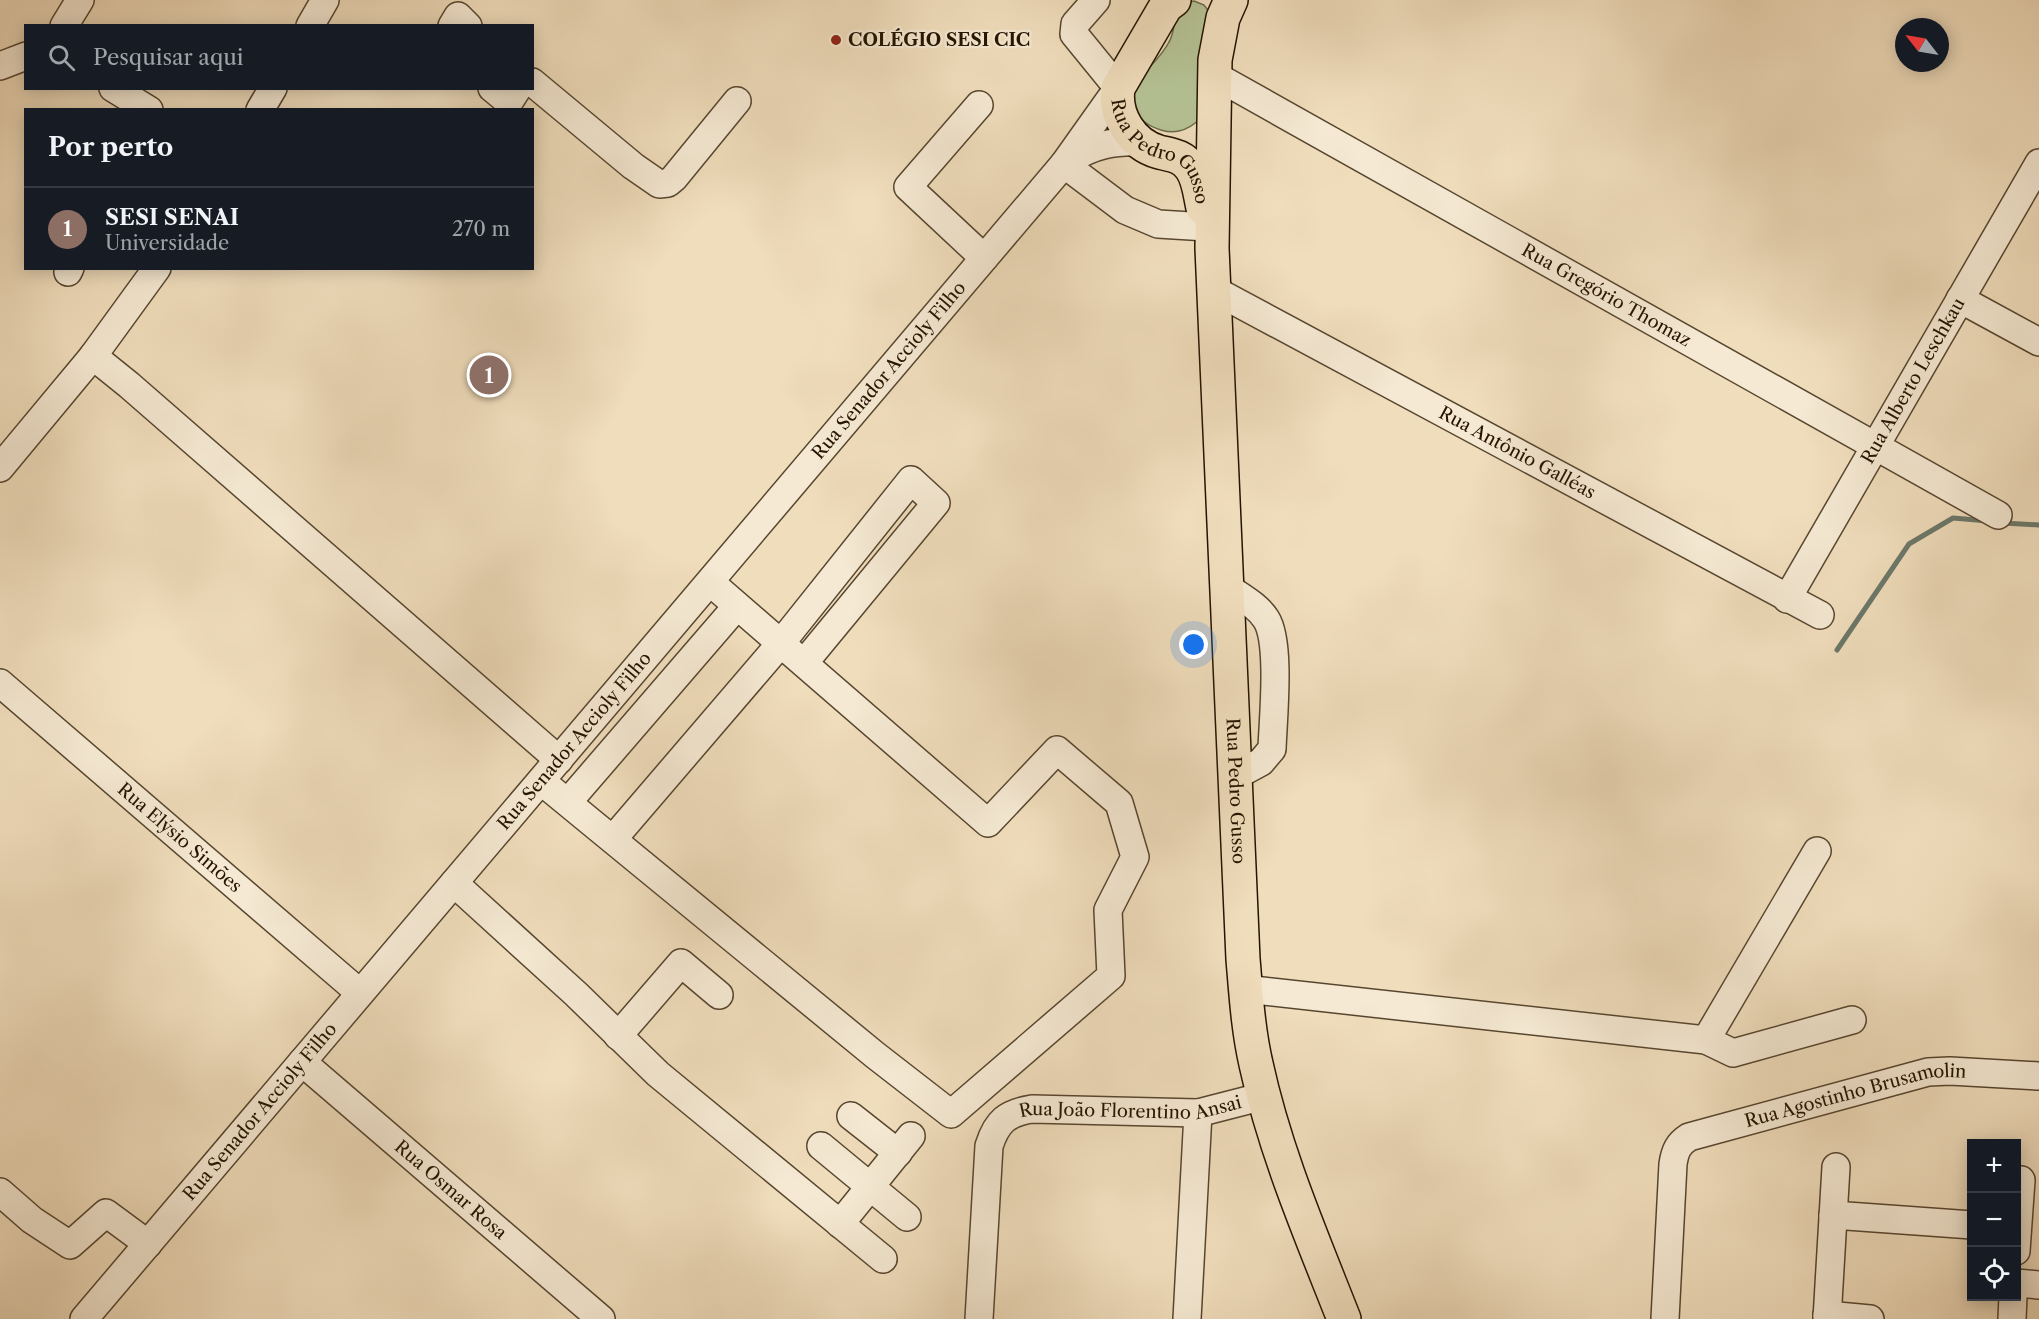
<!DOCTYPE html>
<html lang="pt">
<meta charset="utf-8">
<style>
body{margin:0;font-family:"Libre Caslon Text",serif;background:#242831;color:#f1f3f6}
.controls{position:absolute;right:18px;bottom:18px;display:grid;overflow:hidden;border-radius:0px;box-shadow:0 3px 15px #0003}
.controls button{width:54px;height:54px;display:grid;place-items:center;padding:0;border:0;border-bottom:2px solid #363941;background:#171b24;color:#f1f3f6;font:30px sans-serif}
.compass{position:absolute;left:1895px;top:18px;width:54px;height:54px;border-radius:50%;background:#171b24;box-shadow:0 3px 15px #0003;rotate:301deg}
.you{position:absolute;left:1194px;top:645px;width:21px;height:21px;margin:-15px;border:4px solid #fff;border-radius:50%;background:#1a73e8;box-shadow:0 0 0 9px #1a73e833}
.badge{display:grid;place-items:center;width:39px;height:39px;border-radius:50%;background:#c59692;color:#fff;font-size:20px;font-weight:700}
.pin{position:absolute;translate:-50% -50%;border:3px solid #fff;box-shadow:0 2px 6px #0006}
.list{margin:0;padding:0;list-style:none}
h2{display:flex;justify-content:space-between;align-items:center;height:78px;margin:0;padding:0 24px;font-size:26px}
h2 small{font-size:20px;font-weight:400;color:#9ea1a6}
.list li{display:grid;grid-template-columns:39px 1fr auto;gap:18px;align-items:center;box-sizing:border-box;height:84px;padding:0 24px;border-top:2px solid #363941}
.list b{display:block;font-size:22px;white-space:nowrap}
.list p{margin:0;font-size:20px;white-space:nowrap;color:#9ea1a6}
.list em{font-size:20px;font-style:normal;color:#9ea1a6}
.icon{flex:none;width:33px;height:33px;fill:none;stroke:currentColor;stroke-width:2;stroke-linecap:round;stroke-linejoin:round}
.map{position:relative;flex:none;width:2039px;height:1319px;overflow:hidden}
.search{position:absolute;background:#171b24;box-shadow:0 3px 15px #0003;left:24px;top:24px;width:510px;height:66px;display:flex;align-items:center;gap:15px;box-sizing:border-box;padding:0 21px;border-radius:0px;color:#9ea1a6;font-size:22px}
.panel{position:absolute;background:#171b24;box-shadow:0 3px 15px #0003;left:24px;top:108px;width:510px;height:162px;border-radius:0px}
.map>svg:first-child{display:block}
.grass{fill:#b5c294;stroke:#6c6b4a;stroke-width:1.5}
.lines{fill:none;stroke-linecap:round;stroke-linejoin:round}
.stream{stroke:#6b786a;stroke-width:5}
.minor-casing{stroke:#57462f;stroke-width:30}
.major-casing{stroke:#241400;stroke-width:36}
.minor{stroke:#f5e9d3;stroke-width:27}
.major{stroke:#f0ddbc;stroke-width:33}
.poi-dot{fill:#8f2418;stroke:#f5e9d3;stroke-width:2}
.labels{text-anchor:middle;stroke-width:4.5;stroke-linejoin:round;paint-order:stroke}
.poi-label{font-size:18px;font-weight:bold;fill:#241400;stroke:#f5e9d3;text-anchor:start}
.street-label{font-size:18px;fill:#241400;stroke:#f5e9d3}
</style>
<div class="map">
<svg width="2039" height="1319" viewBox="0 0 2039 1319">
<rect width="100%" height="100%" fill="#f0ddbc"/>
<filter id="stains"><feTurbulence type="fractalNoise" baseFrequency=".00333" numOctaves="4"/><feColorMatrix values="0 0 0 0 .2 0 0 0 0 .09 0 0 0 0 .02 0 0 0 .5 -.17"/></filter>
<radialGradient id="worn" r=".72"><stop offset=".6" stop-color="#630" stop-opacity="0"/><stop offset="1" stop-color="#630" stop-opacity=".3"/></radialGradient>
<path class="grass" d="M1194,1L1204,5L1211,14L1202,117C1196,123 1189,129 1179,131C1158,136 1123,115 1133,90C1141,72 1160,60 1169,42C1174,34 1173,24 1177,16C1180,11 1185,6 1189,2Z"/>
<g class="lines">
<g class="stream">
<polyline points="2003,523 2039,525"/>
<polyline points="1837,650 1909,544 1953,518 1988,521"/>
</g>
<defs>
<g id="minor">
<polyline points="64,26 80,0"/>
<polyline points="310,26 325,0"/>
<polyline points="452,26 458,16 468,26"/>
<polyline points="0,66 26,56"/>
<path id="s1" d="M1214,75L1998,515"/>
<polyline points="532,82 633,166 659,184 668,183 674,178 737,101"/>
<polyline points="113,88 149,110"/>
<polyline points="492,88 509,102 518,88"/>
<polyline points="979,105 908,187 984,258"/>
<polyline points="260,110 273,88"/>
<path d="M1070,160C1093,145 1114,141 1140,142"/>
<polyline points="1064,164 1125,210 1158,224 1207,227"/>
<polyline points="68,272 70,268"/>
<path id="s2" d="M1214,290L1820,615"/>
<polyline points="1960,299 2039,342"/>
<polyline points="93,356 129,385 559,760"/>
<polyline points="0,468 93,356 157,268"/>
<path d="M1227,587C1241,597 1257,605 1266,619C1281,642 1273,719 1272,749L1261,762L1235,776"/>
<path id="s3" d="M1787,599L2039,163"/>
<path id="s4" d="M0,683L360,993"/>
<polyline points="541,781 875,1055 951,1114 1111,976 1108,910 1135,857 1119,803 1057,750 988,823 710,582"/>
<polyline points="568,802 737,606"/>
<polyline points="613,839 781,643 911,480 936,503 804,663"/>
<polyline points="454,883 576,994 658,1074 883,1259"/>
<polyline points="1245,989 1706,1040 1733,1053 1852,1020"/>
<polyline points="618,1036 681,963 719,995"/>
<polyline points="1706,1040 1817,851"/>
<path id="s5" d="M302,1062L601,1319"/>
<polyline points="851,1116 898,1153"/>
<polyline points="821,1146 907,1217"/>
<polyline points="0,1192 32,1220 70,1245 106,1213 148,1244"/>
<polyline points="1833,1215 1972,1225"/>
<polyline points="840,1224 911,1136"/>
<polyline points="2016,1251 2021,1180"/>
<polyline points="2016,1283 2039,1285"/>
<polyline points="1827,1315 1870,1319"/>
<path id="s6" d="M84,1319L1064,164L1118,88L1074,34L1075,24L1096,0"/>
<path id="s7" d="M979,1319L989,1146C997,1121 1007,1113 1032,1109L1198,1113L1264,1096"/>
<polyline points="1187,1319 1198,1113"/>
<path id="s8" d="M1665,1319L1673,1164C1675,1151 1678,1144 1689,1137L1928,1072L1950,1071L2039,1076"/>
<polyline points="1827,1319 1836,1167"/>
<polyline points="2012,1319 2013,1296"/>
</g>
<g id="major">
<path id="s9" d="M1174,0L1166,6L1118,88C1114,115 1131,144 1159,152C1172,155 1183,156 1191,168C1199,179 1200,195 1203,208"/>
<path id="s10" d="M1231,0L1223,18L1215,60L1212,248L1243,959C1246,994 1248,1029 1256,1064C1275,1152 1311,1235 1344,1319"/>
</g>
</defs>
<use href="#minor" class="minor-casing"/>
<use href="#major" class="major-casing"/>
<use href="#minor" class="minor"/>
<use href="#major" class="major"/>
</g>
<circle class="poi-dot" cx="836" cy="40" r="6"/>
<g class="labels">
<g class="poi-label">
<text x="848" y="46">COLÉGIO SESI CIC</text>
</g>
<g class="street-label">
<text dy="6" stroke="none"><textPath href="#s9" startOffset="189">Rua Pedro Gusso</textPath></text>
<text dy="6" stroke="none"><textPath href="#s1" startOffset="450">Rua Gregório Thomaz</textPath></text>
<text dy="6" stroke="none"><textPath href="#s6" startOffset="1244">Rua Senador Accioly Filho</textPath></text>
<text dy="6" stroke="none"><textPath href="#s3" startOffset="252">Rua Alberto Leschkau</textPath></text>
<text dy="6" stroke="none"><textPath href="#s2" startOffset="344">Rua Antônio Galléas</textPath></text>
<text dy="6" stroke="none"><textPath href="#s6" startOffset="758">Rua Senador Accioly Filho</textPath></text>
<text dy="6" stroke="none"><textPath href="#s10" startOffset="794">Rua Pedro Gusso</textPath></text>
<text dy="6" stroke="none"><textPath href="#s4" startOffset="237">Rua Elýsio Simões</textPath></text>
<text dy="6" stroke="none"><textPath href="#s8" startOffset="360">Rua Agostinho Brusamolin</textPath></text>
<text dy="6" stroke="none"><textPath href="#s7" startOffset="333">Rua João Florentino Ansai</textPath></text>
<text dy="6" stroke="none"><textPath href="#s6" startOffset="272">Rua Senador Accioly Filho</textPath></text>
<text dy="6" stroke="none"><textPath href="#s5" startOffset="196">Rua Osmar Rosa</textPath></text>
</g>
</g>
<rect width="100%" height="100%" filter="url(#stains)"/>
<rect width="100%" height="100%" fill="url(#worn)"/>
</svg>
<div class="controls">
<button>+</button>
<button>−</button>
<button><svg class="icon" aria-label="locate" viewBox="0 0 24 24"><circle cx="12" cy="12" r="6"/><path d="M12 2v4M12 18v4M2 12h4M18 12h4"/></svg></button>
</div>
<svg class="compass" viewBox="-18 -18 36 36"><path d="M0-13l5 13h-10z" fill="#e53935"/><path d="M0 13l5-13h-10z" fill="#9ea1a6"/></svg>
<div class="you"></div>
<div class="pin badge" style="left:489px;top:375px;background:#8d6e63">1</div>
<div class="search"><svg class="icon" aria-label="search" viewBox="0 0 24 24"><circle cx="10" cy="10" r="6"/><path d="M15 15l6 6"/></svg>Pesquisar aqui</div>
<section class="panel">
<h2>Por perto<small></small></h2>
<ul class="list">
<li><span class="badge" style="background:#8d6e63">1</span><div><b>SESI SENAI</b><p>Universidade</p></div><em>270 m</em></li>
</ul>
</section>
</div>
